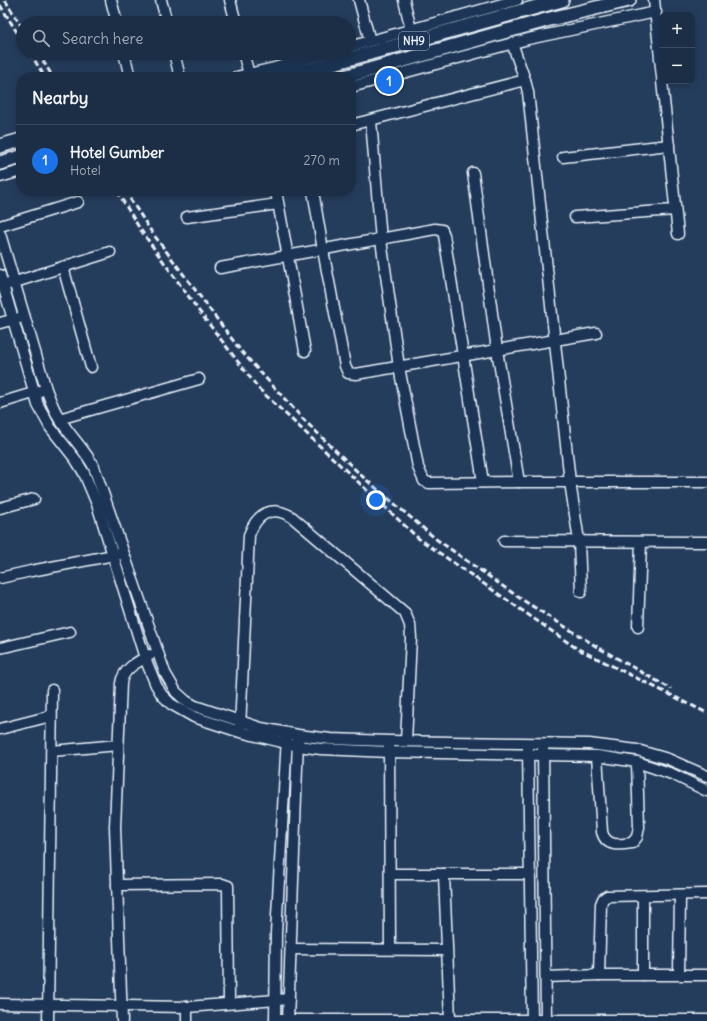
<!DOCTYPE html>
<meta charset="utf-8">
<style>
body{margin:0;font-family:Delius,sans-serif;background:#293a51;color:#f1f3f6}
.controls{position:absolute;right:12px;top:12px;display:grid;overflow:hidden;border-radius:8px;box-shadow:0 2px 10px #0003}
.controls button{width:36px;height:36px;display:grid;place-items:center;padding:0;border:0;border-bottom:1px solid #3a4a5f;background:#1c2e46;color:#f1f3f6;font:20px sans-serif}
.you{position:absolute;left:376px;top:500px;width:14px;height:14px;margin:-10px;border:3px solid #fff;border-radius:50%;background:#1a73e8;box-shadow:0 0 0 6px #1a73e833}
.badge{display:grid;place-items:center;width:26px;height:26px;border-radius:50%;background:#1a73e8;color:#fff;font-size:13px;font-weight:700}
.pin{position:absolute;translate:-50% -50%;border:2px solid #fff;box-shadow:0 1px 4px #0006}
.list{margin:0;padding:0;list-style:none}
h2{display:flex;justify-content:space-between;align-items:center;height:52px;margin:0;padding:0 16px;font-size:17px}
h2 small{font-size:13px;font-weight:400;color:#a0a8b3}
.list li{display:grid;grid-template-columns:26px 1fr auto;gap:12px;align-items:center;box-sizing:border-box;height:72px;padding:0 16px;border-top:1px solid #3a4a5f}
.list b{display:block;font-size:15px;white-space:nowrap}
.list p{margin:0;font-size:13px;white-space:nowrap;color:#a0a8b3}
.list em{font-size:13px;font-style:normal;color:#a0a8b3}
.icon{flex:none;width:22px;height:22px;fill:none;stroke:currentColor;stroke-width:2;stroke-linecap:round;stroke-linejoin:round}
.map{position:relative;flex:none;width:707px;height:1021px;overflow:hidden}
.search{position:absolute;background:#1c2e46;box-shadow:0 2px 10px #0003;left:16px;top:16px;width:340px;height:44px;display:flex;align-items:center;gap:10px;box-sizing:border-box;padding:0 14px;border-radius:22px;color:#a0a8b3;font-size:15px}
.panel{position:absolute;background:#1c2e46;box-shadow:0 2px 10px #0003;left:16px;top:72px;width:340px;height:124px;border-radius:16px}
.map>svg:first-child{display:block}
.lines{fill:none;stroke-linecap:round;stroke-linejoin:round}
.minor-casing{stroke:#e8f1f8;stroke-width:13}
.major-casing{stroke:#e8f1f8;stroke-width:16}
.minor{stroke:#1d3557;stroke-width:10}
.major{stroke:#1d3557;stroke-width:13}
.rail{stroke:#e8f1f8;stroke-width:3;stroke-dasharray:6 3;stroke-linecap:butt}
.labels{text-anchor:middle;stroke-width:3;stroke-linejoin:round;paint-order:stroke}
.shield{fill:#1d3557;stroke:#abb9c8;stroke-width:1}
.shield-label{font-size:11px;font-weight:bold;fill:#e8f1f8}
</style>
<div class="map">
<svg width="707" height="1021" viewBox="0 0 707 1021">
<rect width="100%" height="100%" fill="#253d5d"/>
<filter id="ink" filterUnits="userSpaceOnUse"><feTurbulence type="fractalNoise" baseFrequency=".025" numOctaves="2"/><feDisplacementMap in="SourceGraphic" scale="8" xChannelSelector="R" yChannelSelector="G"/><feConvolveMatrix kernelMatrix="1 2 1 2 8 2 1 2 1" color-interpolation-filters="sRGB"/></filter>
<g filter="url(#ink)">
<g class="lines">
<defs>
<g id="minor">
<polyline points="111,0 117,23"/>
<polyline points="161,0 167,23"/>
<polyline points="230,0 236,23"/>
<polyline points="359,0 370,41"/>
<polyline points="404,0 411,30"/>
<polyline points="654,0 662,77"/>
<polyline points="512,43 525,80 528,92 570,482 579,541 581,592"/>
<polyline points="349,47 517,0"/>
<polyline points="124,53 130,77"/>
<polyline points="174,53 180,77"/>
<polyline points="243,53 249,74"/>
<polyline points="236,77 274,68 328,53"/>
<polyline points="662,81 678,234"/>
<polyline points="351,87 528,39 656,12"/>
<polyline points="371,121 381,240 399,367 418,467 424,481 429,483 519,482 707,482"/>
<polyline points="351,125 525,80"/>
<polyline points="563,157 669,145"/>
<polyline points="473,173 497,350 519,482"/>
<polyline points="0,177 21,171"/>
<polyline points="276,191 305,351"/>
<polyline points="313,191 323,250 345,366 348,373 356,374 596,333"/>
<polyline points="187,217 278,204"/>
<polyline points="575,217 675,210"/>
<polyline points="0,226 78,202"/>
<path d="M0,234L46,389C50,400 54,411 61,421C71,437 85,450 94,467L165,673L176,692L186,701L195,706L261,728L298,735L331,739L389,741L589,744L637,750L668,759L707,776"/>
<polyline points="63,267 91,367"/>
<polyline points="220,268 435,229 442,230 444,235 483,482"/>
<polyline points="0,275 38,405 50,427 76,460 84,473 97,504 145,658 156,685 162,695 171,704 194,717 240,732 298,746 321,749 389,752 597,756 637,762 672,774 707,791"/>
<polyline points="9,284 110,252"/>
<polyline points="0,323 19,318"/>
<polyline points="0,403 40,391"/>
<polyline points="59,419 199,379"/>
<polyline points="0,508 34,499"/>
<polyline points="504,541 707,542"/>
<polyline points="0,578 31,571 119,554"/>
<polyline points="638,627 641,542"/>
<polyline points="0,648 70,632"/>
<path d="M240,728L249,535C257,514 271,504 292,517L405,613L410,625L411,638L406,741"/>
<polyline points="0,729 51,716"/>
<polyline points="389,745 390,949"/>
<polyline points="528,749 532,1021"/>
<polyline points="543,749 546,1021"/>
<polyline points="52,751 118,745"/>
<path d="M597,756L602,832C606,847 619,845 632,843L637,837L639,827L637,762"/>
<polyline points="390,874 530,874"/>
<polyline points="444,874 450,1020"/>
<polyline points="117,885 222,884 228,886 229,1003"/>
<polyline points="291,949 446,950"/>
<polyline points="679,974 680,895"/>
<polyline points="599,975 601,904 603,899 607,896 707,894"/>
<polyline points="643,975 643,896"/>
<polyline points="546,977 599,975 707,975"/>
<polyline points="0,1004 187,1007 289,999"/>
<polyline points="275,1020 707,1020"/>
<polyline points="48,1021 52,690"/>
<path d="M122,1021L115,827L121,683C123,669 137,662 150,655"/>
<polyline points="187,1021 187,1007"/>
<polyline points="275,1021 276,933 287,737"/>
<polyline points="288,1021 298,739"/>
</g>
<g id="major">
<polyline points="277,77 312,69 562,0"/>
<polyline points="344,77 550,19 629,0"/>
<polyline points="0,146 21,140"/>
<polyline points="0,163 21,157"/>
</g>
</defs>
<use href="#minor" class="minor-casing"/>
<use href="#major" class="major-casing"/>
<use href="#minor" class="minor"/>
<use href="#major" class="major"/>
<g class="rail">
<polyline points="5,0 23,29"/>
<polyline points="0,5 23,42"/>
<polyline points="30,53 45,77"/>
<polyline points="38,53 53,77"/>
<polyline points="117,191 140,229 199,311 259,389 418,538 576,648 707,713"/>
<polyline points="125,191 151,231 241,351 303,419 363,477 436,539 521,599 599,648 671,689"/>
</g>
</g>
</g>
<g class="labels">
<rect class="shield" x="399" y="32" width="30" height="18" rx="3"/>
<g class="shield-label">
<text x="414" y="45">NH9</text>
</g>
</g>
</svg>
<div class="controls">
<button>+</button>
<button>−</button>
</div>
<div class="you"></div>
<div class="pin badge" style="left:389px;top:81px">1</div>
<div class="search"><svg class="icon" aria-label="search" viewBox="0 0 24 24"><circle cx="10" cy="10" r="6"/><path d="M15 15l6 6"/></svg>Search here</div>
<section class="panel">
<h2>Nearby<small></small></h2>
<ul class="list">
<li><span class="badge">1</span><div><b>Hotel Gumber</b><p>Hotel</p></div><em>270 m</em></li>
</ul>
</section>
</div>
